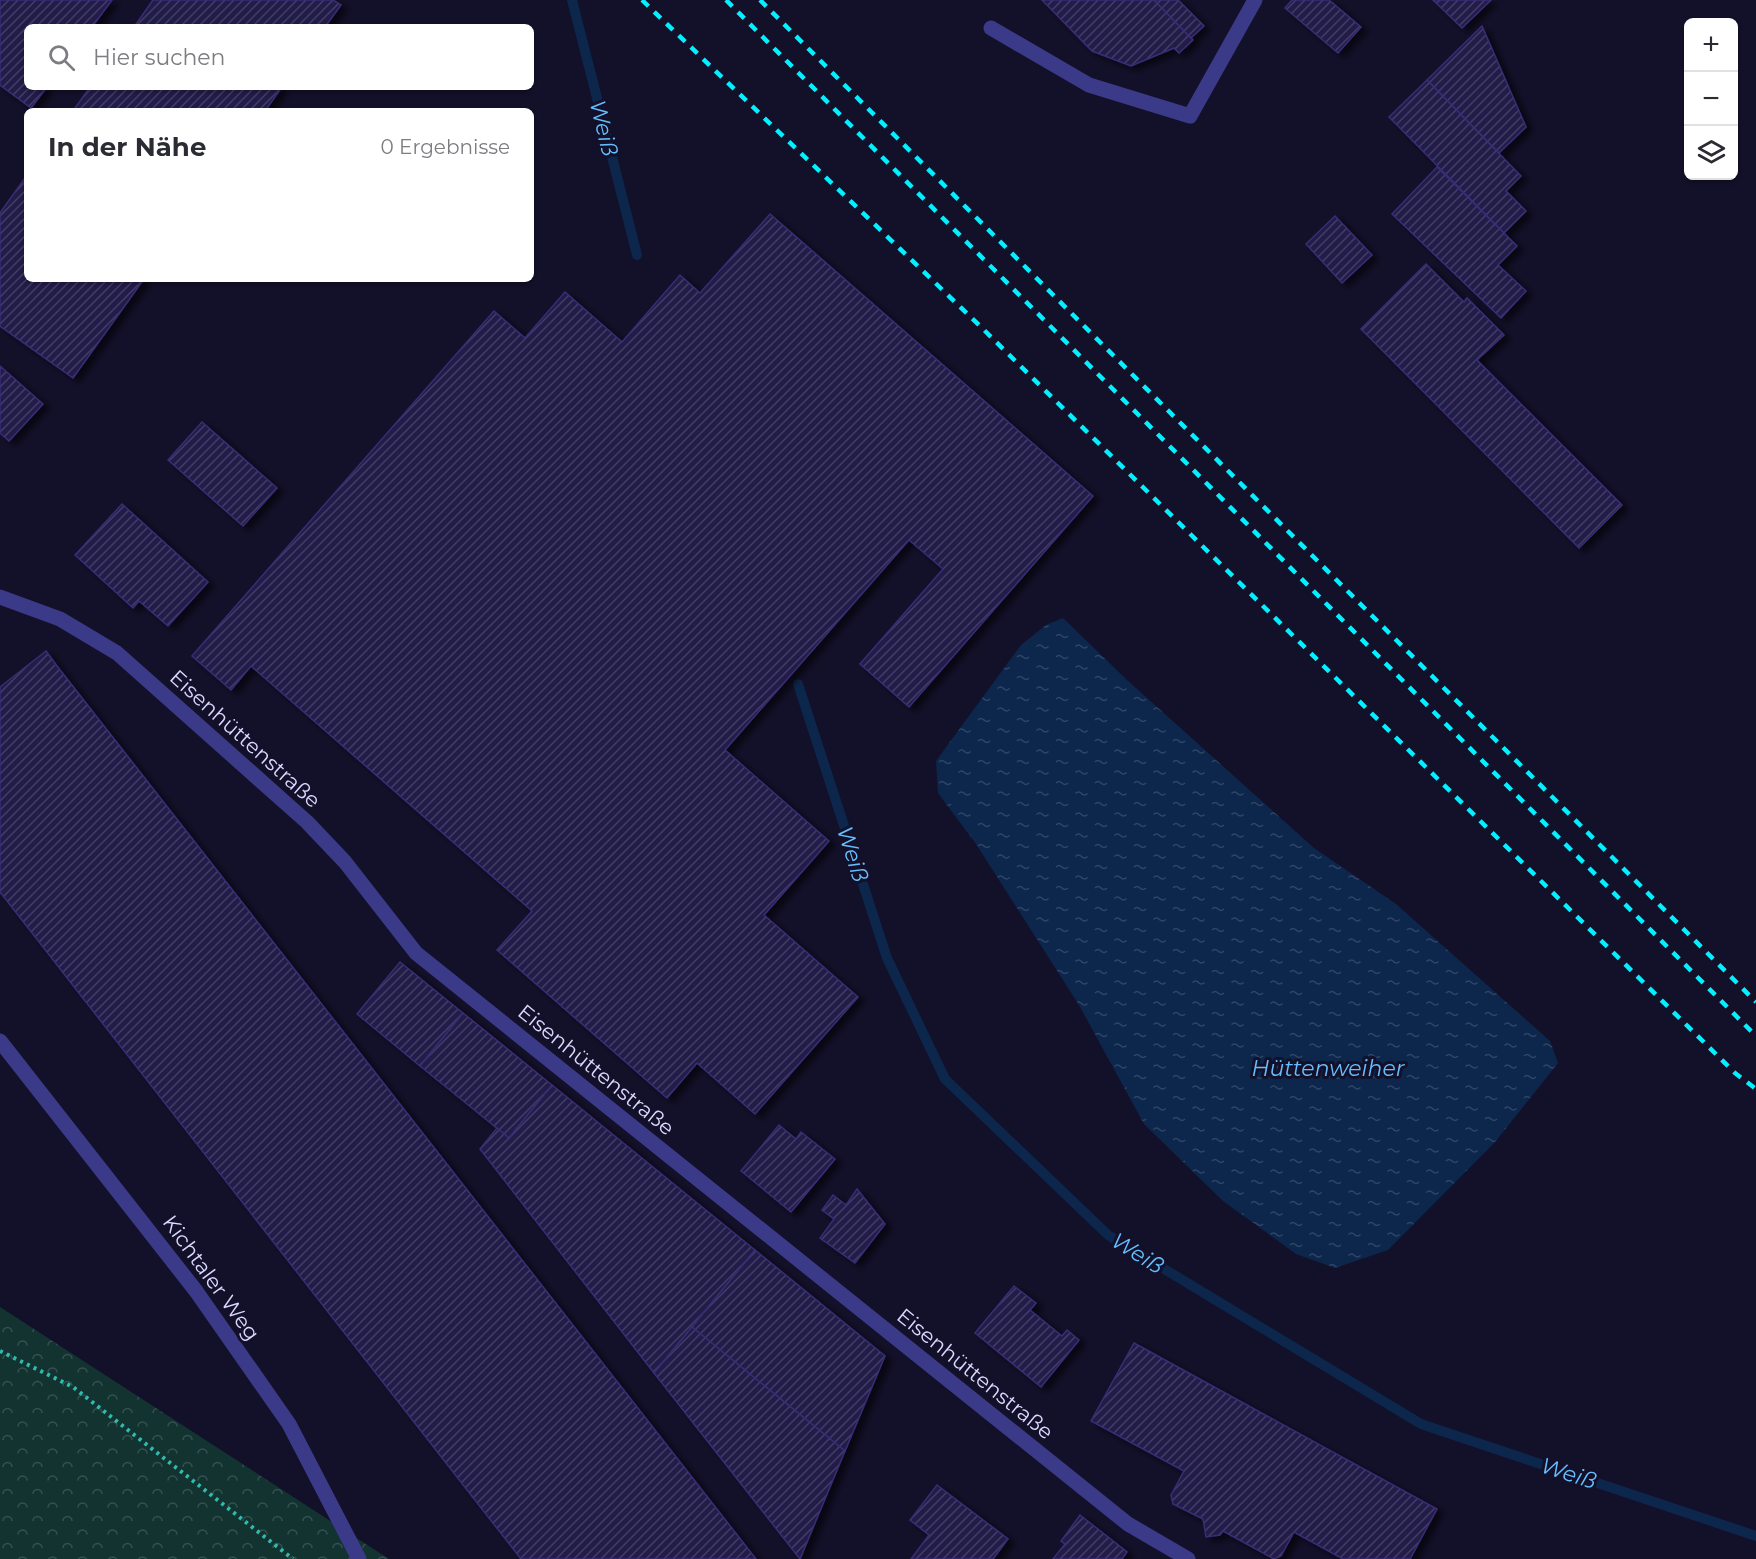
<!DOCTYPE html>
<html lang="de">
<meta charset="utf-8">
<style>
body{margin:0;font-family:Montserrat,sans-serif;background:#f7f7f7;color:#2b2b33}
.controls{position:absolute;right:18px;top:18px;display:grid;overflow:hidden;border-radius:9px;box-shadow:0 2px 4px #0004}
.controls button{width:54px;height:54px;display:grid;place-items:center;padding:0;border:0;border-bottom:2px solid #e1e1e2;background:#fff;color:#2b2b33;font:30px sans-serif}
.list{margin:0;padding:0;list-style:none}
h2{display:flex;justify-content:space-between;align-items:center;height:78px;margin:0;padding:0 24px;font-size:26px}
h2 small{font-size:20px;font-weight:400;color:#7c7c81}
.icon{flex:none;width:33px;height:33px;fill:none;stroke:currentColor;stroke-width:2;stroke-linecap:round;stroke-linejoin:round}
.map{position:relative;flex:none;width:1756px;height:1559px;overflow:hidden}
.search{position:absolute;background:#fff;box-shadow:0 2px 4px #0004;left:24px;top:24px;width:510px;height:66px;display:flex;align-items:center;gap:15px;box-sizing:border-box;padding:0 21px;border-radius:9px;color:#7c7c81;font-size:22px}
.panel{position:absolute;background:#fff;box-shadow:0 2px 4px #0004;left:24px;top:108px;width:510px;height:174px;border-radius:9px}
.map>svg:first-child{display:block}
.forest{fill:url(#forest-crowns)}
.water{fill:url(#water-ripples)}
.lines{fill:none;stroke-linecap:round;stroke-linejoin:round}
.stream{stroke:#0c264c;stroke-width:10}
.building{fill:url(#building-hatch);stroke:#392d76;stroke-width:1.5;filter:url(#shadow)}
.path{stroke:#2fbcaf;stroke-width:4;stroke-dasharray:3 4.5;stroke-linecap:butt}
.minor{stroke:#3b3a88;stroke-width:15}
.rail{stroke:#04efff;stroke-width:4.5;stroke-dasharray:9 8;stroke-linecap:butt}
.labels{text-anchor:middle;stroke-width:6;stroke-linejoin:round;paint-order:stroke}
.street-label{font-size:21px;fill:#dbd8ff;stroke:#131029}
.water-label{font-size:22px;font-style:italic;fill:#66beff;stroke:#131029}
</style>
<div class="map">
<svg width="1756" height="1559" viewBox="0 0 1756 1559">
<defs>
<pattern id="forest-crowns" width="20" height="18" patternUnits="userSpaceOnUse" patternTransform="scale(1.5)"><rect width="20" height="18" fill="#133331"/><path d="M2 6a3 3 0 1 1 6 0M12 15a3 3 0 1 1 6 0" fill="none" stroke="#355050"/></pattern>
<pattern id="water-ripples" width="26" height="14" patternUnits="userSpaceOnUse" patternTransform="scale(1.5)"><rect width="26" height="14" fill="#0c264c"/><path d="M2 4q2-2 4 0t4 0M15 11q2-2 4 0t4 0" fill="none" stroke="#2f4567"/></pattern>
<pattern id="building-hatch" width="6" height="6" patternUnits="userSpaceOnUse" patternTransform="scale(1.5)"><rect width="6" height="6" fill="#231c4a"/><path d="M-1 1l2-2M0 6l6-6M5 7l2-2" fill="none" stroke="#423c65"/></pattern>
<filter id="shadow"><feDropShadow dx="6" dy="4" stdDeviation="3" flood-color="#0009"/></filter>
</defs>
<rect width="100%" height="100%" fill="#131029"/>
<polygon class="forest" points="0,1307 389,1559 0,1559"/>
<polygon class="water" points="1063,618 1127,680 1314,848 1396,904 1550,1041 1558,1063 1495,1142 1388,1250 1335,1268 1296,1254 1223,1201 1144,1124 1079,1005 976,844 938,793 936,761 1021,645 1046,625"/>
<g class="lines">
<g class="stream">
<polyline points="572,0 637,255"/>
<polyline points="798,684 887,958 945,1079 1108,1235 1421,1424 1756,1536"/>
</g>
</g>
<g class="building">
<polygon points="0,0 112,0 92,27 27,27 27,87 47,87 31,108 0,85"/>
<polygon points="153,0 333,0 341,5 325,27 134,27"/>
<polygon points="1042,0 1154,0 1193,40 1179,53 1174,48 1131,66 1092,51"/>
<polygon points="1154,0 1178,0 1204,26 1191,38"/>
<polygon points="1292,0 1329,0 1361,27 1338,53 1285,8"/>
<polygon points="1433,0 1491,0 1462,28"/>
<polygon points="1482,26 1526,127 1499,153 1427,80"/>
<polygon points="1427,80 1521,176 1506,191 1526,211 1504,233 1389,117"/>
<polygon points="90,87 282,87 265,111 73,111"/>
<polygon points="1437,167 1517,246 1498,265 1526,291 1501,318 1392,214"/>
<polygon points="27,175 27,279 144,279 73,378 0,326 0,213"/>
<polygon points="770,214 1093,496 909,707 860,664 943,569 909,540 725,750 829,841 764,915 858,997 755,1114 697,1063 667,1098 497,950 532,911 251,666 231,690 192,656 494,311 525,338 565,292 622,342 680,275 700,293"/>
<polygon points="1335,216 1372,255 1342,283 1306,244"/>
<polygon points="1426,264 1464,302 1467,298 1504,335 1477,360 1622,505 1579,548 1361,329"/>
<polygon points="0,366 43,404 9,441 0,433"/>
<polygon points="202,422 277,488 243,526 168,460"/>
<polygon points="122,504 208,582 168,626 139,601 133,608 75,555"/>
<polygon points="46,651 57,666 756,1559 521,1559 0,892 0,687"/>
<polygon points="400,962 463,1013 420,1066 357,1014"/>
<polygon points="463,1013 552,1085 509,1138 420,1066"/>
<polygon points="552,1085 755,1250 654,1373 480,1149 497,1128 509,1138"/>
<polygon points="779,1125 796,1139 801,1132 835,1159 791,1212 741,1171"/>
<polygon points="857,1189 885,1224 855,1263 820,1238 834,1219 822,1210 833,1195 846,1205"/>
<polygon points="755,1250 885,1356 845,1451 692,1327"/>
<polygon points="1014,1286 1036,1303 1030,1310 1062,1336 1067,1330 1079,1340 1041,1387 975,1333"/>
<polygon points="692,1327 845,1451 800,1559 654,1373"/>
<polygon points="1134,1343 1437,1509 1410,1559 1343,1559 1294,1532 1281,1556 1274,1559 1223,1531 1220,1535 1206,1537 1203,1519 1173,1504 1171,1495 1184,1471 1091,1421"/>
<polygon points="937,1485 1008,1539 993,1559 911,1559 929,1535 910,1520"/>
<polygon points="1080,1515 1127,1552 1122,1559 1053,1559 1065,1544 1061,1541"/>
</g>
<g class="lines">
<polyline class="path" points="0,1351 73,1387 293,1559"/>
<g class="minor">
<polyline points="991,28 1089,85 1190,116 1255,0"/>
<polyline points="0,597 60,619 117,653 307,822 345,862 416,953 1128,1524 1188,1559"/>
<polyline points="0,1041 196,1291 289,1424 359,1559"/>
</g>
<g class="rail">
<polyline points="642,0 981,327 1735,1073 1756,1089"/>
<polyline points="726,0 1756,1036"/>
<polyline points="760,0 1756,1002"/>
</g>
</g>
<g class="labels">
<g class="street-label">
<text transform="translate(245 739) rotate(42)" y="7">Eisenhüttenstraße</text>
<text transform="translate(596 1070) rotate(39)" y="7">Eisenhüttenstraße</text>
<text transform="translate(211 1278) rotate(54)" y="7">Kichtaler Weg</text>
<text transform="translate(975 1374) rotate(39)" y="7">Eisenhüttenstraße</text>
</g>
<g class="water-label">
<text transform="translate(604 128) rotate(76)" y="8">Weiß</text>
<text transform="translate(853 854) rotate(72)" y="8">Weiß</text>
<text x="1328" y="1076">Hüttenweiher</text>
<text transform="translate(1138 1253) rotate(32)" y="8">Weiß</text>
<text transform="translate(1569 1473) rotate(18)" y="8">Weiß</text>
</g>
</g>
</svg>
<div class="controls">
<button>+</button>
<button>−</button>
<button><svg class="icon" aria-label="layers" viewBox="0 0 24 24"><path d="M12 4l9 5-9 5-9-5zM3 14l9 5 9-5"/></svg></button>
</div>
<div class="search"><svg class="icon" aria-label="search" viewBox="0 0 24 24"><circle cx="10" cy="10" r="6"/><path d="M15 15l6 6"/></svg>Hier suchen</div>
<section class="panel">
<h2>In der Nähe<small>0 Ergebnisse</small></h2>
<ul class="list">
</ul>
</section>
</div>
